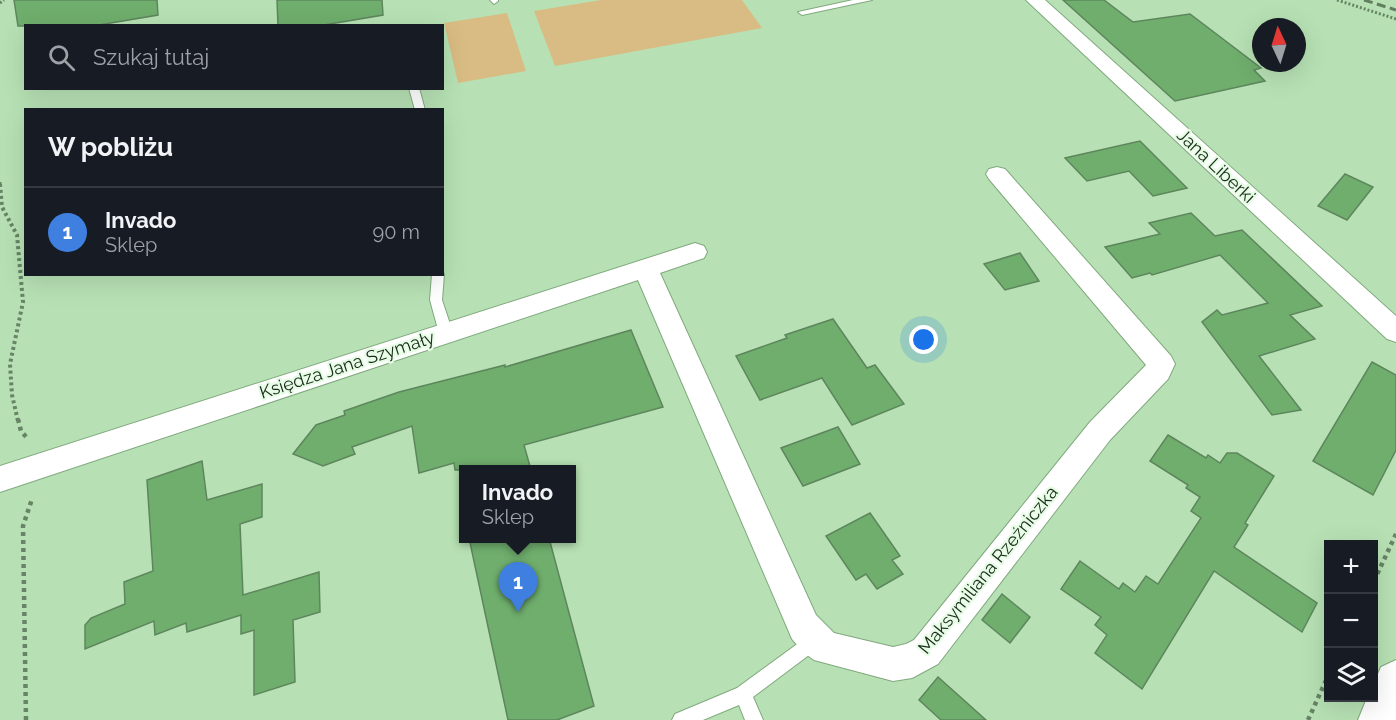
<!DOCTYPE html>
<html lang="pl">
<meta charset="utf-8">
<style>
body{margin:0;font-family:Raleway,sans-serif;background:#20242c;color:#f1f3f6}
.controls{position:absolute;right:18px;bottom:18px;display:grid;overflow:hidden;border-radius:0px;box-shadow:0 6px 24px #0002}
.controls button{width:54px;height:54px;display:grid;place-items:center;padding:0;border:0;border-bottom:2px solid #363941;background:#171b24;color:#f1f3f6;font:30px sans-serif}
.compass{position:absolute;left:1252px;top:18px;width:54px;height:54px;border-radius:50%;background:#171b24;box-shadow:0 6px 24px #0002;rotate:356deg}
.you{position:absolute;left:924px;top:340px;width:21px;height:21px;margin:-15px;border:4px solid #fff;border-radius:50%;background:#1a73e8;box-shadow:0 0 0 9px #1a73e833}
.badge{display:grid;place-items:center;width:39px;height:39px;border-radius:50%;background:#c198c9;color:#fff;font-size:20px;font-weight:700}
.pin{position:absolute;translate:-50% -50px;filter:drop-shadow(0 2px 3px #0008)}
.pin::after{content:'';position:absolute;top:32px;width:21px;height:18px;background:inherit;clip-path:polygon(0 0,100% 0,50% 100%)}
.popup{position:absolute;left:459px;top:465px;width:117px;height:78px;box-sizing:border-box;display:grid;place-content:center;border-radius:0px;background:#171b24;filter:drop-shadow(0 2px 4px #0005);font-size:20px;white-space:nowrap;color:#9ea1a6}
.popup b{font-size:22px;color:#f1f3f6}
.popup::after{content:'';position:absolute;left:50%;top:100%;margin-left:-12px;border:12px solid transparent;border-top-color:#171b24}
.list{margin:0;padding:0;list-style:none}
h2{display:flex;justify-content:space-between;align-items:center;height:78px;margin:0;padding:0 24px;font-size:26px}
h2 small{font-size:20px;font-weight:400;color:#9ea1a6}
.list li{display:grid;grid-template-columns:39px 1fr auto;gap:18px;align-items:center;box-sizing:border-box;height:90px;padding:0 24px;border-top:2px solid #363941}
.list b{display:block;font-size:22px;white-space:nowrap}
.list p{margin:0;font-size:20px;white-space:nowrap;color:#9ea1a6}
.list em{font-size:20px;font-style:normal;color:#9ea1a6}
.icon{flex:none;width:33px;height:33px;fill:none;stroke:currentColor;stroke-width:2;stroke-linecap:round;stroke-linejoin:round}
.map{position:relative;flex:none;width:1396px;height:720px;overflow:hidden}
.search{position:absolute;background:#171b24;box-shadow:0 6px 24px #0002;left:24px;top:24px;width:420px;height:66px;display:flex;align-items:center;gap:15px;box-sizing:border-box;padding:0 21px;border-radius:0px;color:#9ea1a6;font-size:22px}
.panel{position:absolute;background:#171b24;box-shadow:0 6px 24px #0002;left:24px;top:108px;width:420px;height:168px;border-radius:0px}
.map>svg:first-child{display:block}
.green{fill:#d9bc83}
.building{fill:#6fae6d;stroke:#5e865d;stroke-width:1.5}
.lines{fill:none;stroke-linecap:round;stroke-linejoin:round}
.service-casing{stroke:#80a97e;stroke-width:2}
.minor-casing{stroke:#80a97e;stroke-width:2}
.secondary-casing{stroke:#80a97e;stroke-width:2}
.path-far2{stroke:#678466;stroke-width:3;stroke-dasharray:2 2;stroke-linecap:butt}
.path-far1{stroke:#678466;stroke-width:4;stroke-dasharray:3 3;stroke-linecap:butt}
.path{stroke:#678466;stroke-width:4.5;stroke-dasharray:4 4;stroke-linecap:butt}
.service{fill:#fff;fill-rule:evenodd}
.minor{fill:#fff;fill-rule:evenodd}
.secondary{fill:#fff;fill-rule:evenodd}
.rail{stroke:#617e60;stroke-width:3;stroke-dasharray:9 4.5;stroke-linecap:butt}
.labels{text-anchor:middle;stroke-width:4.5;stroke-linejoin:round;paint-order:stroke}
.street-label{font-size:18px;fill:#192a19;stroke:#e6fce5}
</style>
<div class="map">
<svg width="1396" height="720" viewBox="0 0 1396 720">
<rect width="100%" height="100%" fill="#b7e1b4"/>
<g class="green">
<polygon points="601,0 742,0 762,28 555,66 534,11"/>
<polygon points="507,13 526,71 458,83 444,23"/>
</g>
<g class="building">
<polygon points="14,0 157,0 158,15 93,26 18,26"/>
<polygon points="277,0 382,0 383,15 318,26 278,26"/>
<polygon points="1063,0 1104,0 1133,22 1190,14 1261,68 1254,70 1265,81 1175,101"/>
<polygon points="1140,141 1187,188 1153,196 1129,171 1087,181 1065,158"/>
<polygon points="1345,174 1373,187 1347,220 1318,206"/>
<polygon points="1191,213 1215,236 1242,230 1322,306 1290,315 1315,339 1259,356 1301,410 1272,415 1202,322 1217,310 1222,315 1268,303 1220,255 1152,275 1150,273 1132,278 1105,247 1160,234 1149,223"/>
<polygon points="1020,253 1039,281 1005,290 984,264"/>
<polygon points="833,319 867,368 875,365 904,404 852,425 822,378 760,400 736,356 787,338 785,335"/>
<polygon points="631,330 663,407 524,445 531,470 455,470 454,463 419,473 412,426 352,447 355,454 323,466 293,454 316,425 345,415 344,411 399,392 505,365 505,367"/>
<polygon points="1372,362 1396,375 1396,450 1373,495 1313,461"/>
<polygon points="838,427 860,464 803,486 781,448"/>
<polygon points="1168,435 1206,458 1208,455 1220,463 1227,453 1237,453 1274,476 1245,523 1248,525 1234,547 1317,603 1302,632 1214,571 1142,689 1095,653 1107,635 1095,625 1101,617 1061,589 1080,561 1119,589 1123,583 1135,592 1146,576 1158,584 1201,518 1191,511 1200,497 1186,488 1188,485 1150,461"/>
<polygon points="202,461 207,500 262,484 262,517 240,524 243,595 319,572 320,612 293,620 295,682 254,695 254,630 241,634 241,615 187,632 186,623 155,635 154,621 85,649 85,625 91,618 125,604 124,582 153,571 147,480"/>
<polygon points="870,513 900,556 892,560 903,574 877,589 866,574 856,580 826,536"/>
<polygon points="469,538 549,538 594,706 557,720 508,720"/>
<polygon points="1002,594 1030,617 1010,643 982,620"/>
<polygon points="938,677 986,720 941,720 919,700"/>
</g>
<g class="lines">
<defs>
<g id="service">
<polygon points="490,0 498,0 498,1 494,4"/>
<polygon points="853,0 872,0 802,15 798,12"/>
<polygon points="409,88 419,88 425,110 415,110"/>
<polygon points="442,271 444,274 442,300 453,333 446,338 439,333 430,300 432,274 442,274"/>
<polygon points="815,631 821,634 824,640 821,646 753,697 763,720 745,720 739,705 703,720 672,720 675,714 737,688"/>
</g>
<g id="minor">
<polygon points="1026,0 1045,0 1396,316 1396,342 1387,339"/>
<polygon points="997,167 1005,169 1171,356 1175,364 1168,379 1110,440 938,664 912,678 893,681 814,660 803,652 792,639 638,280 0,492 0,466 695,243 704,246 707,252 704,258 660,273 816,615 834,633 893,647 906,644 914,640 1090,422 1146,365 989,179 986,174 989,169"/>
</g>
<polygon id="secondary" points="1396,660 1396,720 1358,720 1367,698 1374,698 1374,683 1381,667"/>
</defs>
<use href="#service" class="service-casing"/>
<use href="#minor" class="minor-casing"/>
<use href="#secondary" class="secondary-casing"/>
<g class="path-far2">
<polyline points="1337,0 1396,19"/>
<polyline points="0,3 4,0"/>
<polyline points="0,182 0,185"/>
</g>
<polyline class="path-far1" points="0,184 2,207 17,235 23,302 10,364 12,395 18,421"/>
<g class="path">
<polyline points="18,419 21,431 28,439"/>
<polyline points="1374,581 1396,534"/>
<polyline points="26,720 23,526 32,499"/>
<polyline points="1308,720 1328,676"/>
</g>
<use href="#service" class="service"/>
<use href="#minor" class="minor"/>
<use href="#secondary" class="secondary"/>
<polyline class="rail" points="1364,0 1396,10"/>
</g>
<g class="labels">
<g class="street-label">
<text transform="translate(1216 166) rotate(43)" y="6">Jana Liberki</text>
<text transform="translate(347 365) rotate(-18)" y="6">Księdza Jana Szymały</text>
<text transform="translate(988 570) rotate(-51)" y="6">Maksymiliana Rzeźniczka</text>
</g>
</g>
</svg>
<div class="controls">
<button>+</button>
<button>−</button>
<button><svg class="icon" aria-label="layers" viewBox="0 0 24 24"><path d="M12 4l9 5-9 5-9-5zM3 14l9 5 9-5"/></svg></button>
</div>
<svg class="compass" viewBox="-18 -18 36 36"><path d="M0-13l5 13h-10z" fill="#e53935"/><path d="M0 13l5-13h-10z" fill="#9ea1a6"/></svg>
<div class="you"></div>
<div class="pin badge" style="left:518px;top:612px;background:#3f7fe0">1</div>
<div class="popup"><b>Invado</b>Sklep</div>
<div class="search"><svg class="icon" aria-label="search" viewBox="0 0 24 24"><circle cx="10" cy="10" r="6"/><path d="M15 15l6 6"/></svg>Szukaj tutaj</div>
<section class="panel">
<h2>W pobliżu<small></small></h2>
<ul class="list">
<li><span class="badge" style="background:#3f7fe0">1</span><div><b>Invado</b><p>Sklep</p></div><em>90 m</em></li>
</ul>
</section>
</div>
